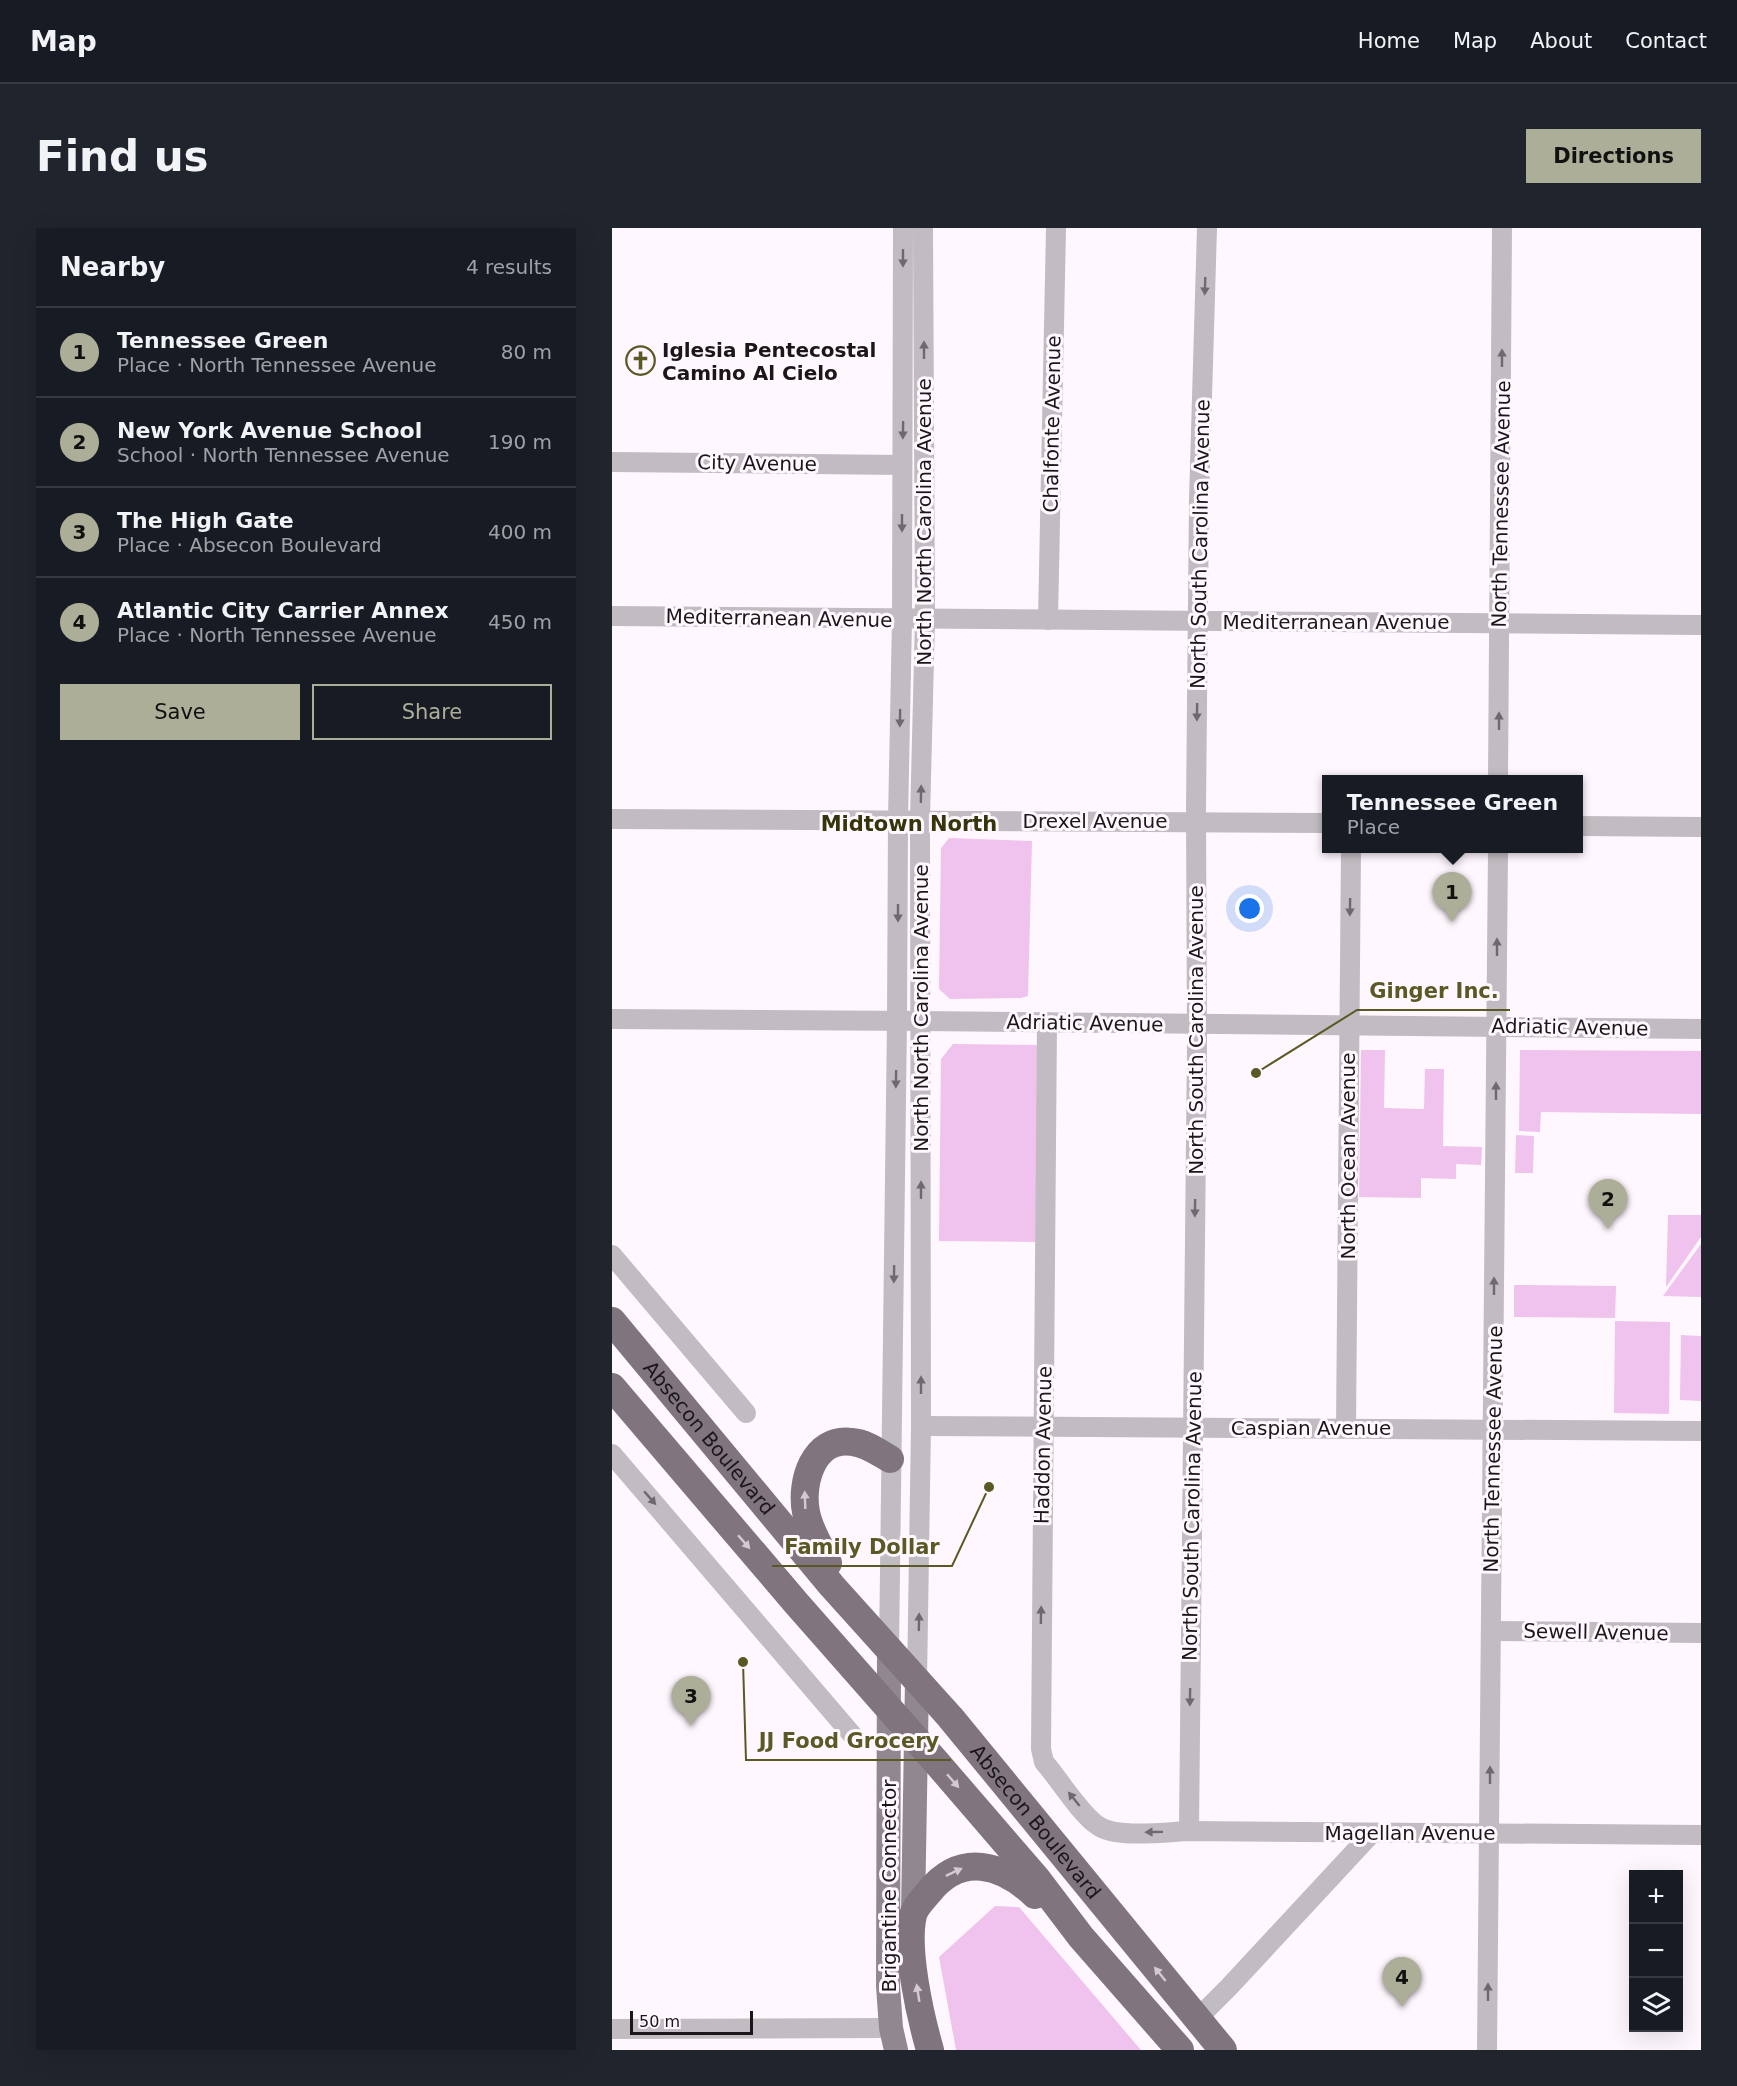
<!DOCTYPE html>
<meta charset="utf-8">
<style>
body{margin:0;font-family:"DejaVu Sans",sans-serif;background:#20242c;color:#f1f3f6}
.controls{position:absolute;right:18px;bottom:18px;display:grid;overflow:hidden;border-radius:0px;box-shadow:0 6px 24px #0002}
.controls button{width:54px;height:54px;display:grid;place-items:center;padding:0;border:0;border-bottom:2px solid #363941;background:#171b24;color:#f1f3f6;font:30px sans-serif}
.scale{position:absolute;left:18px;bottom:15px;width:123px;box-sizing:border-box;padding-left:6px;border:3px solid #1a161a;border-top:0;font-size:16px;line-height:21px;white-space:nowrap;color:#1a161a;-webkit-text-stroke:4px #fff7fe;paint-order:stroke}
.you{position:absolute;left:638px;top:681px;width:21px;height:21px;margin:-15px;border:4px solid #fff;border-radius:50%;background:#1a73e8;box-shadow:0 0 0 9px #1a73e833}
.badge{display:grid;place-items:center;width:39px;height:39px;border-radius:50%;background:#adae98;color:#111;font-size:20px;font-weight:700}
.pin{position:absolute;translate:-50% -50px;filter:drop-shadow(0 2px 3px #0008)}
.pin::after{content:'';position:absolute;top:32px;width:21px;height:18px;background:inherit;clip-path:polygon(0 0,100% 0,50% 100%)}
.popup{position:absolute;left:710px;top:547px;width:261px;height:78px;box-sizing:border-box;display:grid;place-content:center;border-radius:0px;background:#171b24;filter:drop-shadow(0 2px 4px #0005);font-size:20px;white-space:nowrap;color:#9ea1a6}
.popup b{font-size:22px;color:#f1f3f6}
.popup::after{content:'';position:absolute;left:50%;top:100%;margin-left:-12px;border:12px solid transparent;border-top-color:#171b24}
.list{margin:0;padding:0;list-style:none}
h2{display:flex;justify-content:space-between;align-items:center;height:78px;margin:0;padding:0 24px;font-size:26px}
h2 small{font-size:20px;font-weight:400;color:#9ea1a6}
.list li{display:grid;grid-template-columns:39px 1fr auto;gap:18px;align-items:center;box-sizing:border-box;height:90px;padding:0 24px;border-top:2px solid #363941}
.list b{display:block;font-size:22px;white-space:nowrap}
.list p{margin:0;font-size:20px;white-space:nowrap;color:#9ea1a6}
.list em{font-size:20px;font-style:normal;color:#9ea1a6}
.actions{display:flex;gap:12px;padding:18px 24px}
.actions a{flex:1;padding:14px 0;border:2px solid #adae98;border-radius:0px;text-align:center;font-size:21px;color:#adae98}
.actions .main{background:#adae98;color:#111}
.icon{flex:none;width:33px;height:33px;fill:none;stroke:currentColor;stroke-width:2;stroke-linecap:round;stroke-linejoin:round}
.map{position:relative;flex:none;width:1089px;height:1822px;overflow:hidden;border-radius:0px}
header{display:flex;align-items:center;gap:36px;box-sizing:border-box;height:84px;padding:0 30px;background:#171b24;border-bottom:2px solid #363941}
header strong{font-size:28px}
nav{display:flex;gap:33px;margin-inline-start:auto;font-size:21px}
.intro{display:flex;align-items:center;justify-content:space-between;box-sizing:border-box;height:144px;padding:0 36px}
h1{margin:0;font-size:42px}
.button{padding:15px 27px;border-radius:0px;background:#adae98;color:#111;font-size:21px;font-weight:700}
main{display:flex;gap:36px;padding:0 36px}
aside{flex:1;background:#171b24;border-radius:0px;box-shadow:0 6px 24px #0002}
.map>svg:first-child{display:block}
.green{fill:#efc3ed}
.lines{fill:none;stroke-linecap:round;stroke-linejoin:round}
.minor{stroke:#c1bcc1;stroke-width:20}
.major{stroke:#918790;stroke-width:24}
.highway{stroke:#80757f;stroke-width:28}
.oneway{fill:#6e696e}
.oneway2{fill:#d3cad2}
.labels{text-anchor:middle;stroke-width:6;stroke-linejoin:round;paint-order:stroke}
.poi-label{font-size:20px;font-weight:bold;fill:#1a161a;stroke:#fff7fe;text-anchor:start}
.street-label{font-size:20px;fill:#1a161a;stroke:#fff7fe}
.neighbourhood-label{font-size:21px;font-weight:bold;fill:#35350b;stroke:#fff7fe}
.leader{fill:none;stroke:#5a5926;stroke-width:2}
.callout-dot{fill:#5a5926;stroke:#fff7fe;stroke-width:2}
.callout-label{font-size:21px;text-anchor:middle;font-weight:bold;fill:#5a5926;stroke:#fff7fe;stroke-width:6;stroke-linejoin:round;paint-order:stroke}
</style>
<header>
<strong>Map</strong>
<nav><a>Home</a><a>Map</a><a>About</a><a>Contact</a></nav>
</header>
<div class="intro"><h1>Find us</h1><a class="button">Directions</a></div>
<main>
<aside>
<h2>Nearby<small>4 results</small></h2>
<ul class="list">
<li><span class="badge">1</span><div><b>Tennessee Green</b><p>Place · North Tennessee Avenue</p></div><em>80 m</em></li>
<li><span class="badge">2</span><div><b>New York Avenue School</b><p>School · North Tennessee Avenue</p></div><em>190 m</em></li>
<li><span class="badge">3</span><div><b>The High Gate</b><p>Place · Absecon Boulevard</p></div><em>400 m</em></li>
<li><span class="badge">4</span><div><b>Atlantic City Carrier Annex</b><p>Place · North Tennessee Avenue</p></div><em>450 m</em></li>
</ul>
<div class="actions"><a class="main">Save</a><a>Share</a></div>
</aside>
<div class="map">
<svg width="1089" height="1822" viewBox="0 0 1089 1822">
<rect width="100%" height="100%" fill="#fff7fe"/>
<g class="green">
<polygon points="337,610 420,613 416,768 409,770 338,771 327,761 329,620"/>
<polygon points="341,816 428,817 426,1014 327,1013 329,831"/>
<polygon points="749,822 773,822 772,880 812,881 813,841 832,841 831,918 870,919 869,937 844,936 844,951 809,950 809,970 747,969"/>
<polygon points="908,822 1089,823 1089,886 929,884 928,904 907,903"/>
<polygon points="904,907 922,908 921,945 903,945"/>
<polygon points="1056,987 1089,987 1089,1009 1054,1059"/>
<polygon points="1089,1016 1089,1069 1051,1068"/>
<polygon points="902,1057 1004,1058 1003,1090 902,1089"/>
<polygon points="1003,1093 1058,1094 1057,1186 1002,1185"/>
<polygon points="1069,1107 1089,1108 1089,1173 1068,1172"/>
<polygon points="383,1678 407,1679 529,1822 344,1822 327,1729"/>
</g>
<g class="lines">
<g class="minor">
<polyline points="0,234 290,237"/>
<polyline points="0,388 1089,397"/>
<polyline points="436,392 444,0"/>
<polyline points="886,552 890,0"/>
<polyline points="0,591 714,595"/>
<polyline points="966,598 1089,599"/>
<polyline points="0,791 309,793 1089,801"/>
<path d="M435,794L429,1521L432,1534L437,1540C449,1555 470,1587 485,1597C503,1611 554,1604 577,1603L1089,1607"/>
<polyline points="0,1027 134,1185"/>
<polyline points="309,1198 1089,1203"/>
<polyline points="734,1200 739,620"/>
<polyline points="0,1226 242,1509"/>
<polyline points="879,1403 1089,1405"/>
<polyline points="277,1422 285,793 286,592 290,391 291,0"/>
<polyline points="305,1453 309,1198 308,591 313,391 311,0"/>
<polyline points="577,1603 585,815 584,581 587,271 595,0"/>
<polyline points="585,1791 617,1759 760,1605"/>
<polyline points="0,1801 279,1800"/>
<polyline points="875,1822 886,620"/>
</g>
<g class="major">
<polyline points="277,1422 276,1758 279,1800 284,1822"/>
<polyline points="301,1685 305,1453"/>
</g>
<g class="highway">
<path id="s1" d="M0,1093L220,1358L338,1489L611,1822"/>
<polyline points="0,1159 185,1376 325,1535 425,1651 469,1709 568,1822"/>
<path d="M216,1335C208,1318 197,1302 194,1284C188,1254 202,1208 240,1214C254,1215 266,1224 278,1231"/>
<path d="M318,1822C308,1787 293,1721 301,1687C303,1679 312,1670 317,1664C349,1624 390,1636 423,1667"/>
</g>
</g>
<defs><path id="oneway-solid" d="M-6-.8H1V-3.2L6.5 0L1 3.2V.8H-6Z" transform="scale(1.5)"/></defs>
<g class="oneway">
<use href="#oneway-solid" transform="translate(291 30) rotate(90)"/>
<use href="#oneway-solid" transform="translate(593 58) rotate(92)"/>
<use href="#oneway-solid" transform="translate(312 122) rotate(-90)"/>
<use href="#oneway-solid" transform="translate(890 130) rotate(-90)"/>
<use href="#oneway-solid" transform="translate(291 202) rotate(91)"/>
<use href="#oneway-solid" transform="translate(290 295) rotate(90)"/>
<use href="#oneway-solid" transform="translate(585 484) rotate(91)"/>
<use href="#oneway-solid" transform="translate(288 490) rotate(91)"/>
<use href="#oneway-solid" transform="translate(887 493) rotate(-90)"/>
<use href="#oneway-solid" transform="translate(309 566) rotate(-89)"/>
<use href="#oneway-solid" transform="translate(738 679) rotate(91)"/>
<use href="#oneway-solid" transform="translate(286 685) rotate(90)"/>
<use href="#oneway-solid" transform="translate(885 719) rotate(-90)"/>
<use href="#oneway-solid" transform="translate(284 851) rotate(91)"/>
<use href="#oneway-solid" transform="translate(884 863) rotate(-90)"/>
<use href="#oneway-solid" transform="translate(309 962) rotate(-90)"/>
<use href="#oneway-solid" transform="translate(583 980) rotate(91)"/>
<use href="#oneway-solid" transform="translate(282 1046) rotate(91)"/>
<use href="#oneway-solid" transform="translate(882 1058) rotate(-90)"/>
<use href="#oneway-solid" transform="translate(309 1157) rotate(-90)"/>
<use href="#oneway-solid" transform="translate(38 1270) rotate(49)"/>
<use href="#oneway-solid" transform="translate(429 1387) rotate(-89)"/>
<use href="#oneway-solid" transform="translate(307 1394) rotate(-89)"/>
<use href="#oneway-solid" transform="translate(578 1469) rotate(91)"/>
<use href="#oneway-solid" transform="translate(878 1547) rotate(-90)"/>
<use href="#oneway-solid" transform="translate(462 1571) rotate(-129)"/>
<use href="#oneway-solid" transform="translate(542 1604) rotate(179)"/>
<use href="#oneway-solid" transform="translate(876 1764) rotate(-90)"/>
</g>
<g class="oneway2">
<use href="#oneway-solid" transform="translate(193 1272) rotate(-92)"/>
<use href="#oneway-solid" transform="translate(132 1314) rotate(49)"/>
<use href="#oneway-solid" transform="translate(341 1553) rotate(49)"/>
<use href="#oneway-solid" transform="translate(342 1644) rotate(-25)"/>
<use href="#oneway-solid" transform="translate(548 1746) rotate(-129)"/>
<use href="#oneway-solid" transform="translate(306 1765) rotate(-99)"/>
</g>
<defs>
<symbol id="church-ring" viewBox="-11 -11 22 22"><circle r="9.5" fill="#fff7fe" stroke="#5a5926" stroke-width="1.5"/><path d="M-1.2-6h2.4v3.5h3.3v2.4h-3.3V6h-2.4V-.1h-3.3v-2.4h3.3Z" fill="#5a5926"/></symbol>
</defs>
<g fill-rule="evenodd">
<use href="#church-ring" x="12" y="116" width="33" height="33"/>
</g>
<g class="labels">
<g class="poi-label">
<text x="50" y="129">Iglesia Pentecostal<tspan x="50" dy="23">Camino Al Cielo</tspan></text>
</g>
<g class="street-label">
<text transform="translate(440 196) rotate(-89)" y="7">Chalfonte Avenue</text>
<text transform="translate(145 235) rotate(1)" y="7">City Avenue</text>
<text transform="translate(889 276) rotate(-89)" y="7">North Tennessee Avenue</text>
<text transform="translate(312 294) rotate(-90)" y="7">North North Carolina Avenue</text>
<text transform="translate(588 316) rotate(-89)" y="7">North South Carolina Avenue</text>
<text transform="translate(167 390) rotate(1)" y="7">Mediterranean Avenue</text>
<text x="724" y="401">Mediterranean Avenue</text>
<text x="483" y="600">Drexel Avenue</text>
<text transform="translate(309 780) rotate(-90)" y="7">North North Carolina Avenue</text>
<text transform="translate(473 795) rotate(1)" y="7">Adriatic Avenue</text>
<text transform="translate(958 799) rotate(1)" y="7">Adriatic Avenue</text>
<text transform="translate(584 802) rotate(-90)" y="7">North South Carolina Avenue</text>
<text transform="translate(736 928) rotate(-90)" y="7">North Ocean Avenue</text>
<text x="699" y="1207">Caspian Avenue</text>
<text dy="7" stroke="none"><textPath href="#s1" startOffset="152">Absecon Boulevard</textPath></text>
<text transform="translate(431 1217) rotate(-89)" y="7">Haddon Avenue</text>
<text transform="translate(881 1221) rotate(-89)" y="7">North Tennessee Avenue</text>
<text transform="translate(580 1288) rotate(-89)" y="7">North South Carolina Avenue</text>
<text transform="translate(984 1404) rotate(1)" y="7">Sewell Avenue</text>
<text dy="7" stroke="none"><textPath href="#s1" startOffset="656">Absecon Boulevard</textPath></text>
<text x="798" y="1612">Magellan Avenue</text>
<text transform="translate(277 1658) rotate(-90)" y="7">Brigantine Connector</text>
</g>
<g class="neighbourhood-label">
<text x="297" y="603">Midtown North</text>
</g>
</g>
<path class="leader" d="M644 845L745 782H898M377 1259L340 1338H160M131 1434L134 1532H339"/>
<g class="callout-dot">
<circle cx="644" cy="845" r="6"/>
<circle cx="377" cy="1259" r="6"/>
<circle cx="131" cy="1434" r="6"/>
</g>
<g class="callout-label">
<text x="822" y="770">Ginger Inc.</text>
<text x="250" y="1326">Family Dollar</text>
<text x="237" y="1520">JJ Food Grocery</text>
</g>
</svg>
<div class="controls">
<button>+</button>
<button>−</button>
<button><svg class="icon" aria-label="layers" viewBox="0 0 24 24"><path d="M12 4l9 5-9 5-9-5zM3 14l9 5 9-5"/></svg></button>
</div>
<div class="scale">50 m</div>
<div class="you"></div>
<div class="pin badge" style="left:840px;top:694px">1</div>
<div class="popup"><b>Tennessee Green</b>Place</div>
<div class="pin badge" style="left:996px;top:1001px">2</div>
<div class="pin badge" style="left:79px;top:1498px">3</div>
<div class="pin badge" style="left:790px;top:1779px">4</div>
</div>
</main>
